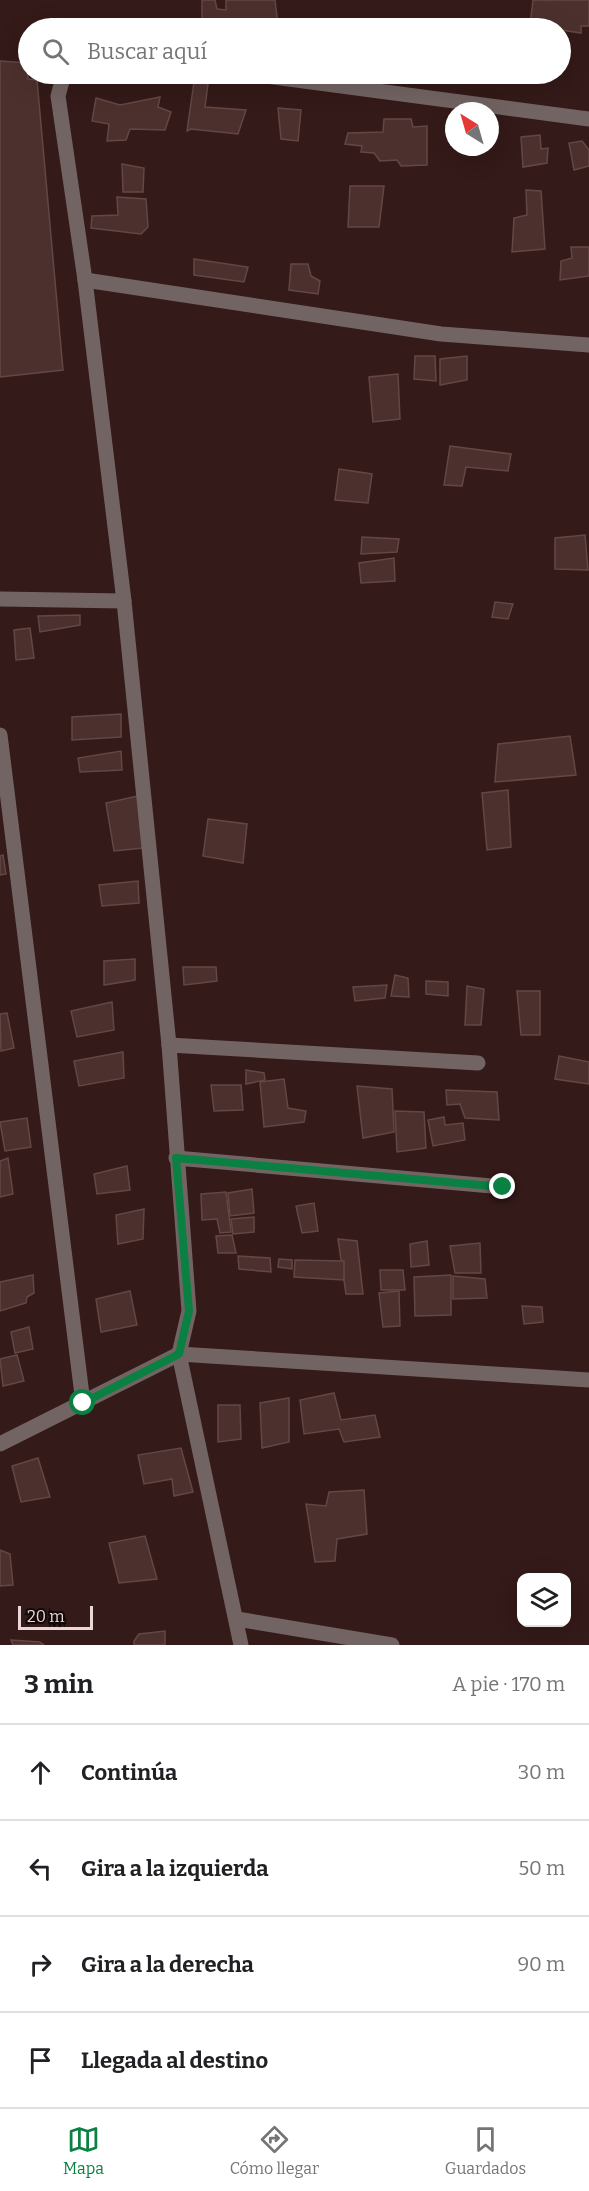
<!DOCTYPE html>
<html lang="es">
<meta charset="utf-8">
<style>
body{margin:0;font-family:Bitter,serif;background:#f2f2f2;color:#202124}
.controls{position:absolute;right:18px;bottom:18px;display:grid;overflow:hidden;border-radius:12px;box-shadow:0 6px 24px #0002}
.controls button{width:54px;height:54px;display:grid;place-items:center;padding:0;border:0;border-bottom:2px solid #e0e0e0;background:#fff;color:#202124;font:30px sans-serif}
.compass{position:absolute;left:445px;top:102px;width:54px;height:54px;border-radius:50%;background:#fff;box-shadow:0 6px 24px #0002;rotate:323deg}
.scale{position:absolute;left:18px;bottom:15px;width:75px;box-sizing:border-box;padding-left:6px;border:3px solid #ead8d7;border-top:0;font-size:16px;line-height:21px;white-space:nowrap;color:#ead8d7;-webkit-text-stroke:4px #130808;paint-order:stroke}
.stop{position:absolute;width:18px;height:18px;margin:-14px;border:4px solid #0b8043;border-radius:50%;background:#fff}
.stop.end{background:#0b8043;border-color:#fff;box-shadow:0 2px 6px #0008}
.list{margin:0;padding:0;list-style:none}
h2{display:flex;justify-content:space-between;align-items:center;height:78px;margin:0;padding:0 24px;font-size:26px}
h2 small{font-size:20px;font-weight:400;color:#757577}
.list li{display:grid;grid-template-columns:39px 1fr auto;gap:18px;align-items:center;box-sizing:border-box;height:96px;padding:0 24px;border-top:2px solid #e0e0e0}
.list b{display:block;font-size:22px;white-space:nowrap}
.list em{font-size:20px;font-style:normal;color:#757577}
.icon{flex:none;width:33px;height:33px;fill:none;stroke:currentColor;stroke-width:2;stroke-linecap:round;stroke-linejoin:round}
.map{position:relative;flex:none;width:589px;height:1645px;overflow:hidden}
.search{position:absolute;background:#fff;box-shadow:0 6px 24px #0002;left:18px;right:18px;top:18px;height:66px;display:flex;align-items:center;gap:15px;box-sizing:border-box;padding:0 21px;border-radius:33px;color:#757577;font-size:22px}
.sheet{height:462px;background:#fff}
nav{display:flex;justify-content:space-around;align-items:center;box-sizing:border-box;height:84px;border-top:2px solid #e0e0e0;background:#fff;font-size:16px;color:#757577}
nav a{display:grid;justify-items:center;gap:3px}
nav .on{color:#0b8043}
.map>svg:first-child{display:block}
.building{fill:#4c302e;stroke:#644745;stroke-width:1.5}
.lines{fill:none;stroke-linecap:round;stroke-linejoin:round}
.minor{stroke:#726463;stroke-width:15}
.route{stroke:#0b8043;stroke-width:8}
</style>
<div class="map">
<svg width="589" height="1645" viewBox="0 0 589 1645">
<rect width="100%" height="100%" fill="#341a19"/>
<g class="building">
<polygon points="202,0 215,0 217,9 226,10 226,0 275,0 278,25 262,28 202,27"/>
<polygon points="533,0 589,0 589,26 581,26 581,33 530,25"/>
<polygon points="0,61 27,63 28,79 37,80 63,370 0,377"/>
<polygon points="194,82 208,84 205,107 246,110 238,134 191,129 187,131"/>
<polygon points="160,97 158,107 171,112 165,130 130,129 126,140 107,141 109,124 92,121 96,98 120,105"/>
<polygon points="278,108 301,110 298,141 281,139"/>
<polygon points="384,119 411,119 413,127 427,126 427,165 401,166 397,160 380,161 374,153 361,152 362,146 345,144 348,133 383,132"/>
<polygon points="540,135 541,149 548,148 547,163 523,167 521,137"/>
<polygon points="582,141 589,150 589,166 574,170 569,143"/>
<polygon points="122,164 144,168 143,192 123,192"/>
<polygon points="350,186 384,186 379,227 348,227"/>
<polygon points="526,190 541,191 545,249 512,252 514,218 527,215"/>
<polygon points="117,197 146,199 148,227 141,234 91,228 92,216 118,215"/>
<polygon points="571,247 589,247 589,276 560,280 561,261 572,258"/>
<polygon points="194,259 248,267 244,282 194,275"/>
<polygon points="291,264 308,264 311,276 320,281 318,294 289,290"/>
<polygon points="415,356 435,356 436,381 414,379"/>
<polygon points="467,356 467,380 440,385 440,359"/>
<polygon points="398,374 400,419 373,422 369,377"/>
<polygon points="450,446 511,454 508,471 466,467 462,486 444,485"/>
<polygon points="339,469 372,474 368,503 335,500"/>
<polygon points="585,535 588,570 555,569 555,538"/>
<polygon points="362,537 399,539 397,552 361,554"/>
<polygon points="394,558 395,581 361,583 359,563"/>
<polygon points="495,602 513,604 508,619 492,617"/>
<polygon points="80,615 80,625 40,632 38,616"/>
<polygon points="30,628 34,658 16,660 14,630"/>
<polygon points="121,714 121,737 72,740 72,717"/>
<polygon points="570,736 576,775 495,782 498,744"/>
<polygon points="121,751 122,770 80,772 78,758"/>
<polygon points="508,790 511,847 487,850 482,793"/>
<polygon points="138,796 143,848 114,851 106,803"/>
<polygon points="208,819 247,824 243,863 203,856"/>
<polygon points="3,855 6,874 0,875 0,856"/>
<polygon points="138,881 139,903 102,906 99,885"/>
<polygon points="135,959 135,980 104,985 104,961"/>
<polygon points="183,967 216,967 217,981 184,985"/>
<polygon points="395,975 408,978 409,997 391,996"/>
<polygon points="426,981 448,982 448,996 426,994"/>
<polygon points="387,985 385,998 355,1001 353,987"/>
<polygon points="467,986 484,989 481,1025 465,1025"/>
<polygon points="517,991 540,991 540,1035 521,1035"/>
<polygon points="112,1002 114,1030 77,1037 71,1011"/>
<polygon points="7,1013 14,1048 1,1051 0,1014"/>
<polygon points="123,1052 124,1078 79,1086 74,1061"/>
<polygon points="559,1056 589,1062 589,1084 555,1079"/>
<polygon points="246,1070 264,1073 265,1080 246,1084"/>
<polygon points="284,1079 288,1108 306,1111 304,1122 264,1127 260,1082"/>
<polygon points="211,1085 241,1085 243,1110 214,1111"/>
<polygon points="357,1086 392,1089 394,1132 363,1138"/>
<polygon points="446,1090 497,1092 499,1120 465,1118 460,1104 447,1105"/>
<polygon points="395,1111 424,1112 426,1148 397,1152"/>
<polygon points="444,1117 445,1125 463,1123 465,1140 433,1146 428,1120"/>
<polygon points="27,1118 31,1147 5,1151 0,1122"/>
<polygon points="8,1158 13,1194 0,1197 0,1161"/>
<polygon points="127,1166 130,1190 97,1194 94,1174"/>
<polygon points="252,1189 254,1213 230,1216 228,1193"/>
<polygon points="226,1192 231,1232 220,1233 217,1219 202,1220 201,1194"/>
<polygon points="314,1203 318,1231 302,1233 296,1206"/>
<polygon points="144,1209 143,1239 118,1244 116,1215"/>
<polygon points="254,1217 254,1232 233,1234 231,1219"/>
<polygon points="232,1235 236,1253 218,1253 216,1236"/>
<polygon points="338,1239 357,1241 363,1294 346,1294"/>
<polygon points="427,1241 429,1265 411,1267 410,1244"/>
<polygon points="480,1243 481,1273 455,1273 450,1246"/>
<polygon points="238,1256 270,1258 271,1272 239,1269"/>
<polygon points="279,1259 292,1260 292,1269 278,1267"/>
<polygon points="295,1260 344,1261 344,1280 294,1277"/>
<polygon points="380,1270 403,1270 405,1290 381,1290"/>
<polygon points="33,1275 34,1293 27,1297 26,1303 0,1311 0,1282"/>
<polygon points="451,1275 451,1315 415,1316 414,1277"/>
<polygon points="453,1276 485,1279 487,1298 453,1299"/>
<polygon points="130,1291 137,1325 101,1332 96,1299"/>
<polygon points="399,1291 400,1326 383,1327 379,1293"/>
<polygon points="522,1306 542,1307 543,1322 524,1324"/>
<polygon points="29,1327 33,1349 15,1353 11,1332"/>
<polygon points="17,1355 24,1381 3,1386 0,1359"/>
<polygon points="334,1393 341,1420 375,1415 380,1437 344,1442 339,1429 304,1434 300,1400"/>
<polygon points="289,1398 289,1442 262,1448 260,1403"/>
<polygon points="218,1405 240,1405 241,1439 218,1442"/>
<polygon points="181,1448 193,1492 174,1496 172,1479 144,1484 138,1455"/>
<polygon points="38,1458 50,1497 21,1502 12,1466"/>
<polygon points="364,1490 367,1534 337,1539 335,1561 315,1562 306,1504 326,1506 329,1492"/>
<polygon points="145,1536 157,1579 119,1583 109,1543"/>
<polygon points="0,1550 10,1554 13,1585 0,1586"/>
<polygon points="165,1631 165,1645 134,1645 134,1641 139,1634"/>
<polygon points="11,1640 40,1642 44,1645 13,1645"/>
</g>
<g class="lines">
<g class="minor">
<polyline points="64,74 58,96 85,280 124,601 169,1045 189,1311 179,1354 241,1645"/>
<polyline points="250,74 589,119"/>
<polyline points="85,280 441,334 589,345"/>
<polyline points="0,599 124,601"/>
<polyline points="0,735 83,1403"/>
<polyline points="169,1045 478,1063"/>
<polyline points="176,1158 503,1187"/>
<polyline points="0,1444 179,1354 589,1380"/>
<polyline points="237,1619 392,1645"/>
</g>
</g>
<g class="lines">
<polyline class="route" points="83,1403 179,1354 189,1311 176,1158 503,1187"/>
</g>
</svg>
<div class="controls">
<button><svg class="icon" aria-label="layers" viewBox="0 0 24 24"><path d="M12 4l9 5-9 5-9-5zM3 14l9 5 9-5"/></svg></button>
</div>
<svg class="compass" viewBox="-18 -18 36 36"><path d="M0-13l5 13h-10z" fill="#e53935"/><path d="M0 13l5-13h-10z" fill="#757577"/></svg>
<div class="scale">20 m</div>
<div class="stop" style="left:83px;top:1403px"></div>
<div class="stop end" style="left:503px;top:1187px"></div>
<div class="search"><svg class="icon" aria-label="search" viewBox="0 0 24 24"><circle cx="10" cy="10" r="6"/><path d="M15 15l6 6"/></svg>Buscar aquí</div>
</div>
<section class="sheet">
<h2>3 min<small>A pie · 170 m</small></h2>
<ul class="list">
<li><svg class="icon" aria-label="ahead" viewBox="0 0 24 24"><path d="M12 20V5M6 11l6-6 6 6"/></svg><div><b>Continúa</b></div><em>30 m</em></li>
<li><svg class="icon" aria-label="left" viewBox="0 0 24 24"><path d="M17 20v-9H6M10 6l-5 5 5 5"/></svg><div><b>Gira a la izquierda</b></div><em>50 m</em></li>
<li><svg class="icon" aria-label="right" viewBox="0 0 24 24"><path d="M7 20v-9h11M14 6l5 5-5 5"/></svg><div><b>Gira a la derecha</b></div><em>90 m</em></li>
<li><svg class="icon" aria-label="arrive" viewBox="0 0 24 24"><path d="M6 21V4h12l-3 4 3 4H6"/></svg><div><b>Llegada al destino</b></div></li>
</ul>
</section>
<nav>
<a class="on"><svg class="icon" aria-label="map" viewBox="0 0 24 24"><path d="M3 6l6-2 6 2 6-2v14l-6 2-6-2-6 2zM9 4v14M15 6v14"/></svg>Mapa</a>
<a><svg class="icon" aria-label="directions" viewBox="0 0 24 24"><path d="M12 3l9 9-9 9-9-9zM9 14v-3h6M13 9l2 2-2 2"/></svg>Cómo llegar</a>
<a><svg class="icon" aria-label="saved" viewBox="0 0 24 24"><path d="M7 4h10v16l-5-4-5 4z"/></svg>Guardados</a>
</nav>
